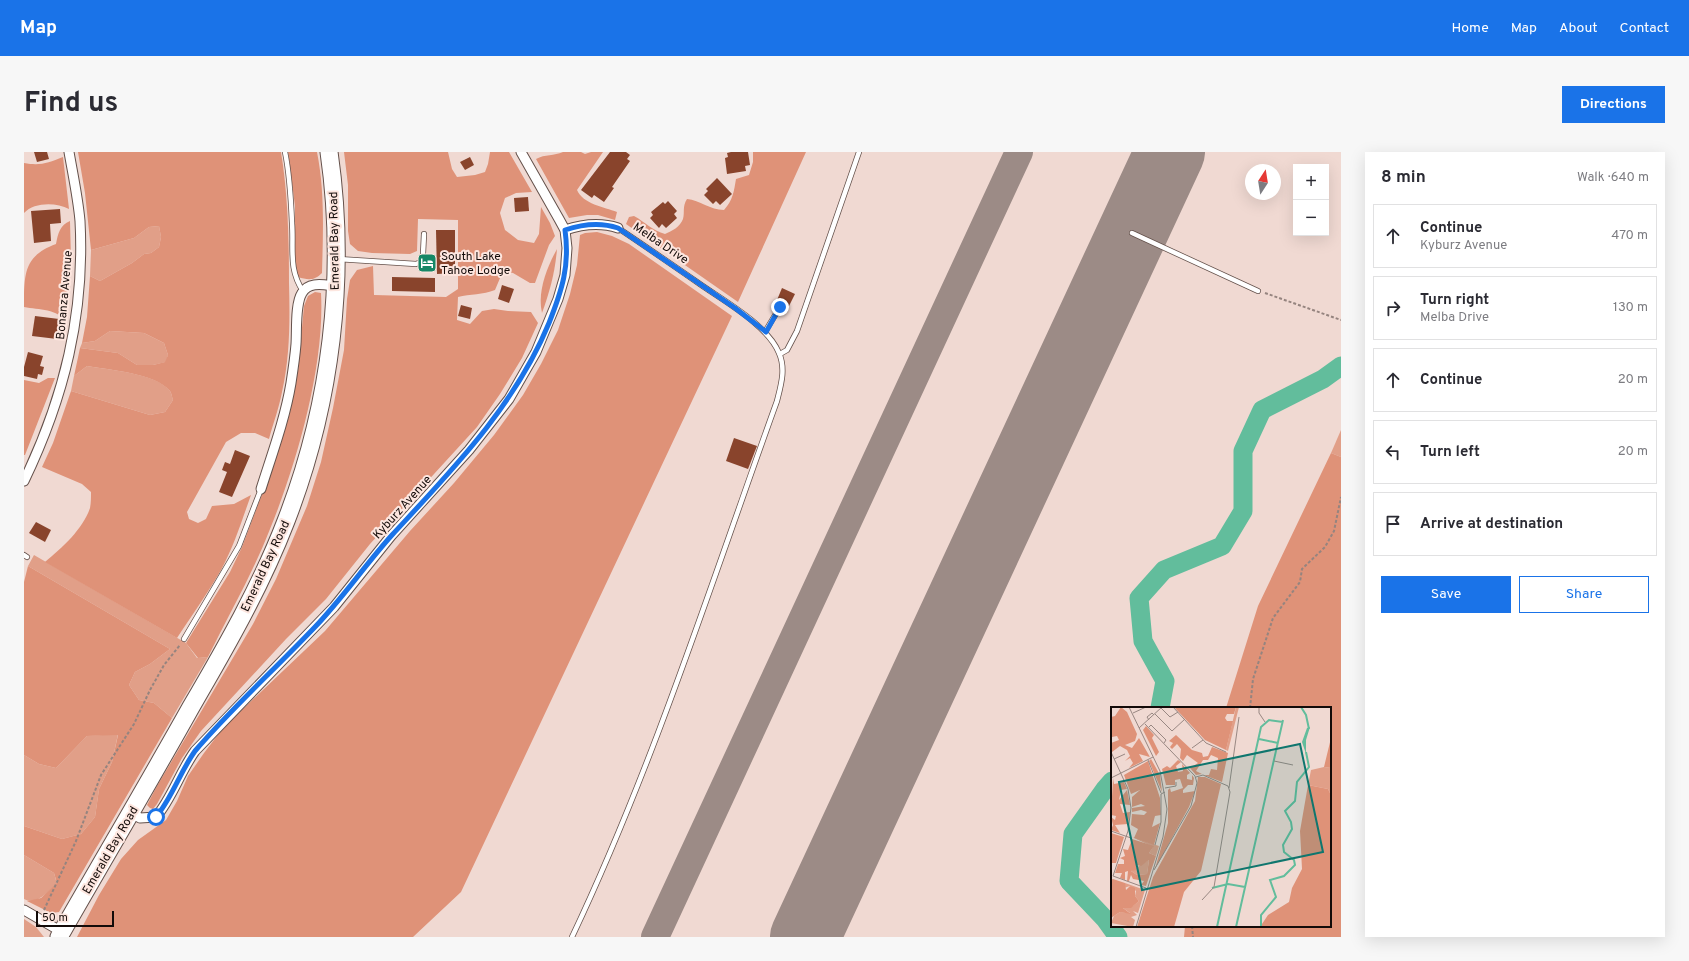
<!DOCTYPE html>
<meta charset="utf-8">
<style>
body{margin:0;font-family:Overpass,sans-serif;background:#f7f7f7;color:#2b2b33}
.controls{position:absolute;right:12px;top:12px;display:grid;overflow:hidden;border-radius:0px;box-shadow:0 4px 16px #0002}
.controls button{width:36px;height:36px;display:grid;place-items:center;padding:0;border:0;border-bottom:1px solid #e1e1e2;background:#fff;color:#2b2b33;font:20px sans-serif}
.compass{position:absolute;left:1221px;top:12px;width:36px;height:36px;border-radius:50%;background:#fff;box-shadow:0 4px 16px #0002;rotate:12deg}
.scale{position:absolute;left:12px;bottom:10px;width:78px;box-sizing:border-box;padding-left:4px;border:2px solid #130b09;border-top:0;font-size:11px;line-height:14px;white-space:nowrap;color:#130b09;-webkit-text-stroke:3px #fde6df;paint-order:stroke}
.stop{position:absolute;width:12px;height:12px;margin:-9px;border:3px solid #1a73e8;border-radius:50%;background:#fff}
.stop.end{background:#1a73e8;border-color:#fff;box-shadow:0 1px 4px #0008}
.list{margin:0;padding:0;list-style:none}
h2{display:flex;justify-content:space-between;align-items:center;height:52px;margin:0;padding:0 16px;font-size:17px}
h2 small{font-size:13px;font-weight:400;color:#7c7c81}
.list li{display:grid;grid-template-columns:26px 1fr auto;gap:12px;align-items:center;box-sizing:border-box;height:64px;margin:0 8px 8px;padding:0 8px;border:1px solid #e1e1e2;border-radius:0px}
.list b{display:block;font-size:15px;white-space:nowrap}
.list p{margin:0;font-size:13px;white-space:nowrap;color:#7c7c81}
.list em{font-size:13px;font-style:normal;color:#7c7c81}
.actions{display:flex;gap:8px;padding:12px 16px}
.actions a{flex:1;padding:9px 0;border:1px solid #1a73e8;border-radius:0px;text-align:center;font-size:14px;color:#1a73e8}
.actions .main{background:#1a73e8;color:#fff}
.icon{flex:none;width:22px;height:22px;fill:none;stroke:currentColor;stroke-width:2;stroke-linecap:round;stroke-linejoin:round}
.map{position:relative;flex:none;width:1317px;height:785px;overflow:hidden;border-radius:0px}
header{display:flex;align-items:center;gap:24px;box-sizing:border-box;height:56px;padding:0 20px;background:#1a73e8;color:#fff}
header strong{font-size:19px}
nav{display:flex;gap:22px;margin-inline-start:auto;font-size:14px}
.intro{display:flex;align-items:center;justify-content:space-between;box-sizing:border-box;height:96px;padding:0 24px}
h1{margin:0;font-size:28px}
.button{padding:10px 18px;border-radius:0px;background:#1a73e8;color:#fff;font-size:14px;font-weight:700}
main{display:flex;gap:24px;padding:0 24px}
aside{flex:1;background:#fff;border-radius:0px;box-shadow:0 4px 16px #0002}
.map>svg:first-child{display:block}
.green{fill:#e19f88}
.forest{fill:#df9278}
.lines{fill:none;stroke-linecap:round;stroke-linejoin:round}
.river{stroke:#62bd9c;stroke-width:19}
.taxiway{stroke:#9c8b86;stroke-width:28}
.runway{stroke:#9c8b86;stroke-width:70}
.building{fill:#89442c}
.lane-casing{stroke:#64514b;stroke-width:6}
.street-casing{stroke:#64514b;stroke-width:11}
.highway-casing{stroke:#64514b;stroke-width:19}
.path{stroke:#95847f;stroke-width:2;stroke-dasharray:3 2;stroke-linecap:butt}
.lane{stroke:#fff;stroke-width:4.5}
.street{stroke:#fff;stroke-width:9}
.highway{stroke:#fff;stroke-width:17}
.route{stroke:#1a73e8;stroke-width:5}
.labels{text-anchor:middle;stroke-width:4;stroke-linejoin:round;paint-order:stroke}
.street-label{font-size:12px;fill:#130b09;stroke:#fde6df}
.poi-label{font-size:12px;fill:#130b09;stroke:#fde6df;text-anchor:start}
.inset-river{fill:none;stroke:#62bd9c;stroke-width:2}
.inset-road{fill:none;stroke:#988782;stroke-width:1}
.view{fill:#0f766e;fill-opacity:0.15;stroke:#0f766e;stroke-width:2}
.inset-edge{fill:none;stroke:#130b09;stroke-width:2}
</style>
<header>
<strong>Map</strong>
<nav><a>Home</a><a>Map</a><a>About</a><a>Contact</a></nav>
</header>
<div class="intro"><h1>Find us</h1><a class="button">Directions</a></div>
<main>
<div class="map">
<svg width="1317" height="785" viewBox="0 0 1317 785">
<rect width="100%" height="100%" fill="#f0d9d2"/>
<g class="green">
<polygon points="135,74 137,85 135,95 127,101 120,102 108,111 76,129 66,124 67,98 110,86 125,75"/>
<polygon points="86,179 120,181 140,191 144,203 142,210 129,213 113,213 94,201 56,196 58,191 71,189"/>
<path d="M63,214C85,218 132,221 146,239C148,242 148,246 149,248L141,260L126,263L47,239L50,224Z"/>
<polygon points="1317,278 1317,305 1307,301"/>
<polygon points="10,403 162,491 173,506 184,505 148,566 130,551 115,548 105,533 111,520 126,512 146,497 4,414"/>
<polygon points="94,582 88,610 75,637 71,665 57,682 38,687 0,674 0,603 15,612 32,616 63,584"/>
<path d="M0,703L30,721L33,732C24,739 13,754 0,747Z"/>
<polygon points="0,767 12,775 20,785 0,785"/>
</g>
<g class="forest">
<path d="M54,0H257C264,43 265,87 265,131C266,167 266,205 258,240C255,256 249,272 245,287L231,281H217L202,290L163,360L165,367L174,371L182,367L188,354L210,352L227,343C218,368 210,394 197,418C184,441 168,463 153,486L21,410C38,396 59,377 66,356C67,351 67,345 67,340L58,332L18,315L29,291L47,239L126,263L141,260L149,248C148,246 148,242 146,239C131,221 85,218 63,214L50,224L56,196L94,201L113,213H129L141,210L144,203L140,191L120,181L86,179L71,189L58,191L63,165L66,124L76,129L108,111L120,102L127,101L135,95L137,85L135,74L125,75L110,86L67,98L61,41Z"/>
<path d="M264,0H293C301,40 299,81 298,121C290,129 284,128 274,125L271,113V54Z"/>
<path d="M320,0H424L428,17L433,25L451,23L461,20L464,12L466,0H485L508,40L492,41L481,46L476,61L481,78L494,88L510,91L515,82L517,55L526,71L531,84L525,93L511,131H506L489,121L479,119L471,138C459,143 446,142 434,145L433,168L446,172L458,159L470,157L484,159L507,160L514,171L498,206L476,242L453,275L346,392L302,447L262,487L177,579L158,606L133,652L129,657L126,656L123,653L133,634L229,472L252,427L283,354L297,310L309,256L320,198L323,147L326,128L333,118L349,114L350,143L422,145L434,137V68L394,67L393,99L386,102L348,101L334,99L326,92L324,79V33Z"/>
<path d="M539,0H557L561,2L567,0H579L553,38C559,52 580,55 593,60L591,68L574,63H563L545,66L512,7C521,2 530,4 539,0Z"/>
<path d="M729,0H782L714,150L602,72L605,65L610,64C621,70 629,79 641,82C648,79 656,75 659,67C661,60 658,55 663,47C676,48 686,58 700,58C709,48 710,39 712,27L725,23L729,10Z"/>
<path d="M39,5L45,57C32,50 10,50 0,61V11C16,14 24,11 39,5Z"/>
<path d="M46,69L47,109L42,171C34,156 15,158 0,155C0,121 0,104 32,92C34,81 36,73 46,69Z"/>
<polygon points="573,80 588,84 605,92 708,164 437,740 389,785 53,785 75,743 97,707 114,688 142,668 153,649 164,624 180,601 199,576 301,479 386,379 430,331 470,283 499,243 517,212 534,178 546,142 553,113 556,83 561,81"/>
<path d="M533,97C531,120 526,139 518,161C513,140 523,115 533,97Z"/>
<path d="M291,140L297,141C301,213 273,311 246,377C229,421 205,462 184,505L174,506L162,491L206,420L218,395L252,305L265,264L274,219L280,154L284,144Z"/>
<polygon points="24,226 31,226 1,303 0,303 0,228 15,231"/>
<polygon points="1307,301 1317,305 1317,785 1160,785 1161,774 1306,774 1306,556 1202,556 1234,454"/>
<polygon points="4,414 146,497 126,512 111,520 105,533 115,548 130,551 148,566 35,760 27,761 3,749 17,746 33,731 30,721 0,703 0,674 38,687 57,682 71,665 75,637 88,610 94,583 63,584 32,616 15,612 0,603 0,430"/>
</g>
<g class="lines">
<g class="river">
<polyline points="1136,556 1141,529 1119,489 1115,446 1140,418 1198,394 1219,359 1219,299 1238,258 1299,227 1317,214"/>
<polyline points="1088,629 1081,637 1049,682 1045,729 1081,767 1094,785"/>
</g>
<polyline class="taxiway" points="631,785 995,0"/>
<polyline class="runway" points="781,785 1146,0"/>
</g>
<g class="building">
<polygon points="10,0 23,0 25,7 13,10"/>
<polygon points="586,0 602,0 606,3 603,7 606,9 588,35 590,36 580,50 570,43 568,46 557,38"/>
<polygon points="707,0 724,0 726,13 721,14 722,19 703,22 701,6 704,5 703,1"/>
<polygon points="446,5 450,13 441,18 436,10"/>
<polygon points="693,26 708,42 696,53 692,49 689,52 680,43 684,39 682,37"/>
<polygon points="504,45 505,59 491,60 490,46"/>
<polygon points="644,49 653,59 650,62 653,66 642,76 638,72 635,76 626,66 629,63 627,60 639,50 641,52"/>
<polygon points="36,57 37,71 26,72 27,89 10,91 7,59"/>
<polygon points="412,78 431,78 431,121 413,122"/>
<polygon points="368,125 411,126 411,140 368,139"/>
<polygon points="478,133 490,137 485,151 474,147"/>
<polygon points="758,136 771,142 765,154 753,148"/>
<polygon points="437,153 448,156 446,167 434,164"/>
<polygon points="11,164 35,167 33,187 8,184"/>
<polygon points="4,200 19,204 16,214 20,215 18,223 14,222 13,227 0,224 0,215"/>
<polygon points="710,286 733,294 724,317 702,309"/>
<polygon points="211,298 226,304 208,345 195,340 203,320 198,318 201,310 206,312"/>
<polygon points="12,370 27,378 21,390 5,381"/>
</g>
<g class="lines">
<defs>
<g id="lane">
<path d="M261,0C266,24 267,47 268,71C270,96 264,117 279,139"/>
<polyline points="1108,81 1234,139"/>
<polyline points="314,107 392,112 397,110 399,102 400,82"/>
<polyline points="741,180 756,155"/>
<polyline points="756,202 763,198 773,179 835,0"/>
<polyline points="0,403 3,405"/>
<polyline points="160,487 215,394 237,337"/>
<path d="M548,785C630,612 688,429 753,249C757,233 762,217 755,201C743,172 698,148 673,130C647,112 621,94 594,76"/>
</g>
<g id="street">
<path d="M541,78C559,72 576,70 594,76"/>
<path d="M0,329C40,246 61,162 56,69C54,46 49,23 45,0"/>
<path d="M237,337C248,302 261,267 267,231C269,218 271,205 272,192C273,178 271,152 278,141C285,129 300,133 312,134"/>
<path d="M107,661L116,666L132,665C148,646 156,620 171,599L310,455L367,384L445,298L485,247L512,200L534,147L541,123L543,96L541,78L535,67L497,0"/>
<polyline points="0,758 38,780"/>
</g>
<path id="highway" d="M35,785C79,708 124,632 167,555C202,495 237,434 262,369C307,253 323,124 305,0"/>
</defs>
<use href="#lane" class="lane-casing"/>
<use href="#street" class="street-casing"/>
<use href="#highway" class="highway-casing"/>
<g class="path">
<polyline points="1241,141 1317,168"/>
<polyline points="1226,556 1229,527 1249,466 1276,430 1278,417 1301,395 1310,379 1317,345"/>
<polyline points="20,758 52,689 77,623 110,572 126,538 140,513 156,493"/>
<polyline points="1168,774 1169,785"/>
</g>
<use href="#lane" class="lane"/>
<use href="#street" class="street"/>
<use href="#highway" class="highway"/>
</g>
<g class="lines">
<path class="route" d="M132,665C148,646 156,620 171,599C208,556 250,518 290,476C318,447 341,413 368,383C428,318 491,254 525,171C538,138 546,114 541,78C559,72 576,70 594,76L711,156L742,180L756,155"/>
</g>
<defs>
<symbol id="hotel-square" viewBox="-11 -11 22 22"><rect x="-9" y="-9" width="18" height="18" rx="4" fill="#158766" stroke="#fde6df"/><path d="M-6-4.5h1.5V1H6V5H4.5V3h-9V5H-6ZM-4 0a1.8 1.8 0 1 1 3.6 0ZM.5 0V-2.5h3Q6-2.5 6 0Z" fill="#fff"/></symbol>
</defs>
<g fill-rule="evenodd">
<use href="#hotel-square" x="392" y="100" width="22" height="22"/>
</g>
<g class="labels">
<g class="street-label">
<text transform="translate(310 89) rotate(-91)" y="4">Emerald Bay Road</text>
<text transform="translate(637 91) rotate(34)" y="4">Melba Drive</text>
<text transform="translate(40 143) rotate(-85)" y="4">Bonanza Avenue</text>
<text transform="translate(378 355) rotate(-48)" y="4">Kyburz Avenue</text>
<text transform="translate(241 414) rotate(-65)" y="4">Emerald Bay Road</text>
<text transform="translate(86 698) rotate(-60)" y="4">Emerald Bay Road</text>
</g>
<g class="poi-label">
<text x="417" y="108">South Lake<tspan x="417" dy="14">Tahoe Lodge</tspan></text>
</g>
</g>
<g transform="translate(1087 555)">
<rect width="220" height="220" fill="#f0d9d2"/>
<path d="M125,0H128L117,44L115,43ZM213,60L220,61V88L217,82L197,78L200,63ZM21,130L48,139L45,149L38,146L42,140ZM38,153L36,167L26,168L20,164ZM14,176L34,183L27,206L22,204L26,208L20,210L24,213L22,220L0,216L3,209L9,205L19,206L12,201L22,199L28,194L24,189L25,184L19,179L13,181Z" fill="#e19f88"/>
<path d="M10,0L16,5L26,27L24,34L14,38L21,41L28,31L39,50L28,47L32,54L18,61L22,56L19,51L14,54L19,49L16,43L9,39L1,45L0,43V36L8,33L6,29L1,30L0,34V10L4,9ZM63,0H125L123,7H116L114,11L116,14H122L115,43L94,33ZM35,19L43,28L41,31L48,45L45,49L32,23ZM65,28L81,43L91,46L92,50L97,49L101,40L117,46L111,75L93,68H98L100,62L106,63L107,51L100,48L97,53H92L85,64L91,67L85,68L79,61L87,56L76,48L72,54L69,51L70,42L66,37L61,42L59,40L62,36L58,34ZM220,31V61L213,60ZM40,52L49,68L51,85L38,54ZM67,53L70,55L65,59L67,65L72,64L71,57L79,66L76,68V72L81,73V68L83,71L82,78H77L72,83V86L84,84L78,100L44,162L57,116V83L59,81L60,85L72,81L69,72L64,73V78H55L51,62L56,59L59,61ZM37,54L49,91L50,108L44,109L41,120L49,116L43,138L23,131L27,122L20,118L21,107L33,108L36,105L30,103L21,105V101L34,99L30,97L21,100V90L29,83L20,87L13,68ZM87,70H94L110,77L90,164L73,185L63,220H26L42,170L84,94ZM2,71L3,77L13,75L16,82L10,83L8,93L16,83L19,98L9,97L12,106L19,105L17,117L4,118L9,126L0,123L2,118L0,110L4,113L5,109L0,108ZM197,78L217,82L220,88V220H149L157,208L178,195L181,181L191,162L189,124ZM0,126L13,130L5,156H0ZM21,132L43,139L38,146L45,149L35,179L30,178L33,174L22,172L20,168L18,174H16L17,164L14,165V173L9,171L11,166H4L7,157H13V153L9,151L14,149L12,142L17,143ZM38,153L36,167L26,168L20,164L25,163V158L30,159ZM2,172L14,176L15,183L19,179L24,181V189L28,194L20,201H12L20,207L9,205L0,211V173Z" fill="#df9278" fill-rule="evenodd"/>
<path d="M199,20L195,33V47L191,35L196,21Z" fill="#62bd9c"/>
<path class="inset-river" d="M190,0L195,8L198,22M148,32L167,36M101,181L117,177L134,180M106,220L150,20L158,13L172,15M125,220L172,13M150,220V208L165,190L159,173L173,169L184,158L183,153L173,145L172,138L181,122L180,115L174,104L184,94L186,75L198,60L195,45"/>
<path class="inset-road" d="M18,0L49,64L56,102L52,130L25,220M62,0L95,36L115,45M148,0V6L154,15M50,1L59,10L67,5M22,6L35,0M44,7L61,24L74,12M38,13L36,10L41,6L43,8M34,17L84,69L86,76L80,99L43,163M38,20L40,18L55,33L53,36M28,21L51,0M81,41L92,33M0,45L17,82L20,101L17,124L2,169L35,181M3,52L14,47M37,53L50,86M163,54L182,58M85,70L92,68L110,76L117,79L119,85L103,180L91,193M0,71L42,50M54,81L65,79V75M118,81L128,10M0,124L20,131M44,138L50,115V87L54,85"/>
<path class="view" d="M189,37L212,145L31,183L8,75Z"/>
<rect width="220" height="220" class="inset-edge"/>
</g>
</svg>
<div class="controls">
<button>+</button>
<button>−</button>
</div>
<svg class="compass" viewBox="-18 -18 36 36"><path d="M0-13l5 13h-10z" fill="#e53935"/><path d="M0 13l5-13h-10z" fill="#7c7c81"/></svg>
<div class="scale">50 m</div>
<div class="stop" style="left:132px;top:665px"></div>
<div class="stop end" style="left:756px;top:155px"></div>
</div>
<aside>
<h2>8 min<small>Walk · 640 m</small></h2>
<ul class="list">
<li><svg class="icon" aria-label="ahead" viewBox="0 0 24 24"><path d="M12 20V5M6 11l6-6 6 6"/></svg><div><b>Continue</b><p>Kyburz Avenue</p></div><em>470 m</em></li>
<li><svg class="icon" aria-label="right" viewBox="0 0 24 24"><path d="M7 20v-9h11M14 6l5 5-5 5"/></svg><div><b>Turn right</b><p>Melba Drive</p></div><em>130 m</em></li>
<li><svg class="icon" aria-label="ahead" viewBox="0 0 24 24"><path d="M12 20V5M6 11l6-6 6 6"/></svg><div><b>Continue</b></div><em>20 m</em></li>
<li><svg class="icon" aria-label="left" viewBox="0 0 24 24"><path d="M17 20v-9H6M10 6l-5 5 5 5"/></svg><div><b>Turn left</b></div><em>20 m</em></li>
<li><svg class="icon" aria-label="arrive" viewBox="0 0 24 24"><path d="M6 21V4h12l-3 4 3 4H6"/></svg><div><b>Arrive at destination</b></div></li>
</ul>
<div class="actions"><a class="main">Save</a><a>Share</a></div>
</aside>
</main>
